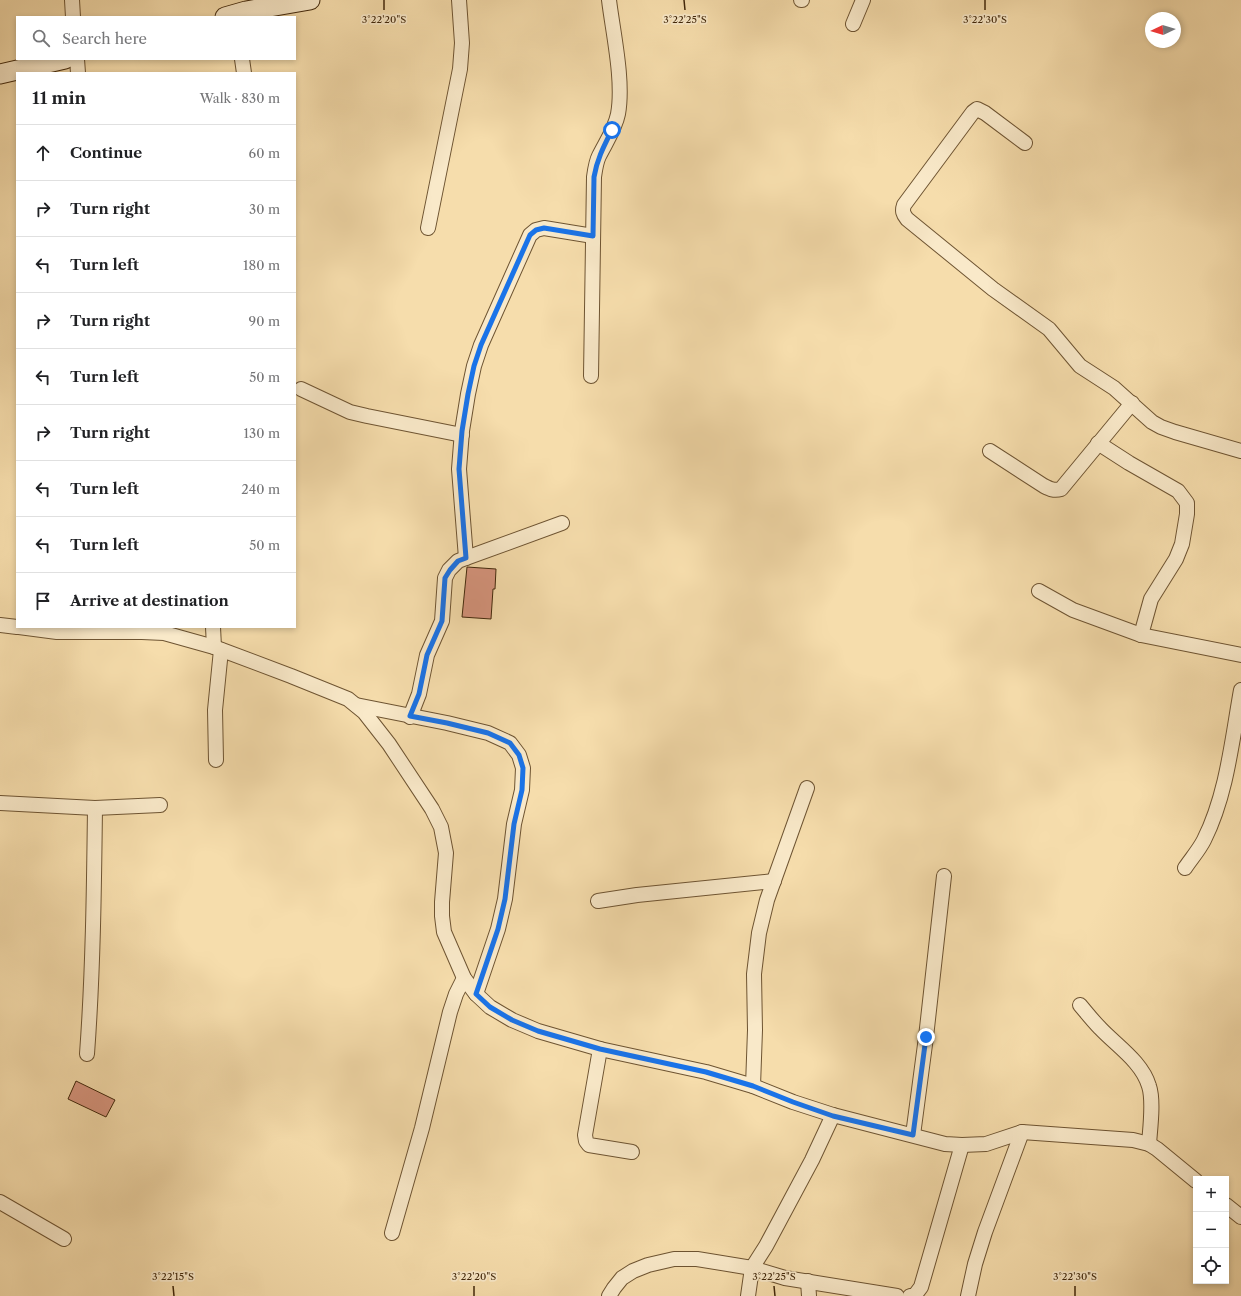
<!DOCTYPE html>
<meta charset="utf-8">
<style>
body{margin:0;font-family:"Libre Caslon Text",serif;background:#f6f6f6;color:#202124}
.controls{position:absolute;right:12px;bottom:12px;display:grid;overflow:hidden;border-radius:0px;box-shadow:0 2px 6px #0003}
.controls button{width:36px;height:36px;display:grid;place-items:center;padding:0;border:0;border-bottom:1px solid #e0e0e0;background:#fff;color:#202124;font:20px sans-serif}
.compass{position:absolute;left:1145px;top:12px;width:36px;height:36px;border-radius:50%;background:#fff;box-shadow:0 2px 6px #0003;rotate:266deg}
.stop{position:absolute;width:12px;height:12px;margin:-9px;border:3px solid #1a73e8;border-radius:50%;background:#fff}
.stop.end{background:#1a73e8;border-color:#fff;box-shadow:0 1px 4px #0008}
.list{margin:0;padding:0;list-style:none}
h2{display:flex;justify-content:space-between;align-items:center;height:52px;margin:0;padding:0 16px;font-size:17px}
h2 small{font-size:13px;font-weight:400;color:#757577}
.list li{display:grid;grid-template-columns:26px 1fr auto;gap:12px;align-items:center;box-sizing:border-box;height:56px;padding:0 16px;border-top:1px solid #e0e0e0}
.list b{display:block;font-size:15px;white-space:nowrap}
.list em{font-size:13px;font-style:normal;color:#757577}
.icon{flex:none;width:22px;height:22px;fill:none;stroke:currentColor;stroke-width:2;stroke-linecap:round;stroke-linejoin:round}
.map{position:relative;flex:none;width:1241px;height:1296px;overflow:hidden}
.search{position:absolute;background:#fff;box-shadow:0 2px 6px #0003;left:16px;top:16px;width:280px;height:44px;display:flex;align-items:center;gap:10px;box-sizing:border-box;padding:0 14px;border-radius:0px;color:#757577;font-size:15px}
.panel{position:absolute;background:#fff;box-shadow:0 2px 6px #0003;left:16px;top:72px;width:280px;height:556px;border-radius:0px}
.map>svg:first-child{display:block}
.building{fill:#d7957e;stroke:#41270a}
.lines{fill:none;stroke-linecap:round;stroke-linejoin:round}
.street-casing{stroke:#6e5432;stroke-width:16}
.secondary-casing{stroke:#41270a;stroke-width:21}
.street{stroke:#f9e9c9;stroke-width:14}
.secondary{stroke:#f9e9c9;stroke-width:19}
.route{stroke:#1a73e8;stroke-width:5}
.ticks{fill:none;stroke:#41270a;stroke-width:1.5}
.ticks-label{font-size:10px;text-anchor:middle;fill:#41270a;stroke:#f9e9c9;stroke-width:3.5;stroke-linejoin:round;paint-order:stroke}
</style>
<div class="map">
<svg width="1241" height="1296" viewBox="0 0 1241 1296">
<rect width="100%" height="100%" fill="#f6ddac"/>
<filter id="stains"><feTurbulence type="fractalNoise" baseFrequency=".005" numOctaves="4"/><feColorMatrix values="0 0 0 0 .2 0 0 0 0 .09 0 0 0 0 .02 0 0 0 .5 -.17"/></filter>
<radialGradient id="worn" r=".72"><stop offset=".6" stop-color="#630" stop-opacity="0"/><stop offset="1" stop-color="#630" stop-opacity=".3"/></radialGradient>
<g class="building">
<polygon points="467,567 496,569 495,589 493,589 491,619 462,617"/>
<polygon points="76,1081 115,1100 106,1117 68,1099"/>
</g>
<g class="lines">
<defs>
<g id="street">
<polyline points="72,0 73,17"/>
<polyline points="801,0 802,0"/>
<polyline points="853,24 863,0"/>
<polyline points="77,59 78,73"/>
<polyline points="242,59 244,73"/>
<path d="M1025,143L985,113L977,109L973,112L904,205C902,211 903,214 907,219L993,289L1049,329L1080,366L1114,388L1152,422L1161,427L1175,432L1241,451"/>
<polyline points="428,228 460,69 462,43 459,0"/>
<path d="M591,376L594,177C595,170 596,162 599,156C606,142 615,129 618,114C624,81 613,33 609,0"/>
<polyline points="301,389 350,412 367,416 462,435"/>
<polyline points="1098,443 1129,463 1178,491 1187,503 1187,514 1182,544 1176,559 1151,599 1141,635"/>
<path d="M990,451L1044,486C1050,489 1054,491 1061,489L1132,403"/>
<polyline points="466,558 459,469 462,431 468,394 474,366 481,345 530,235 536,230 544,228 593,236"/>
<polyline points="1039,591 1073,610 1141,635 1241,655"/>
<polyline points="0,625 17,627"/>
<polyline points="19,627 57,632 142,632 164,633 214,647 291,676 348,699 364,712 389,744 432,809 441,827 446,853 442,902 442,916 444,932 464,978 476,994 490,1007 512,1020 538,1031 600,1049 706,1072 753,1086 793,1102 833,1115 945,1144 962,1145 986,1144 1022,1132 1133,1140 1149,1144 1157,1149 1196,1181"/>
<polyline points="213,627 214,647"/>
<polyline points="356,705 447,723 488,733 510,743 519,755 523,768 522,790 514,824 505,899 498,929 476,994"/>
<polyline points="410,717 419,694 427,655 442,621 445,578 449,570 458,561 466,558 562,523"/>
<polyline points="216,760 215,710 221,650"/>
<polyline points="0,803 95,808 160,805"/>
<path d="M1185,868C1191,859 1199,850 1204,840C1227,794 1232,740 1241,690"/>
<polyline points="598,901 637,895 774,881"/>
<path d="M1080,1005C1086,1012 1093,1021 1100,1028C1117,1046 1142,1062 1149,1086C1154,1101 1150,1129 1149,1144"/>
<polyline points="600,1049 585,1135 586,1141 589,1145 632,1152"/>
<path d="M87,1054C93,972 94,890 95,808"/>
<polyline points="753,1086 755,1030 754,974 759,933 767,900 807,788"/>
<polyline points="913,1135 926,1037 944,876"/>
<polyline points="0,1202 64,1239"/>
<polyline points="1226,1205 1241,1217"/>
<polyline points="392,1233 422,1128 450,1012 456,994 464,978"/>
<polyline points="808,1281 809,1296"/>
<polyline points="609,1296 614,1288 622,1278 633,1271 648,1265 674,1259 697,1259 752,1268 785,1278 897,1296"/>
<polyline points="748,1296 752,1268 766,1246 812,1160 833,1115"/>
<polyline points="910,1296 915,1295 921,1287 962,1145"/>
<polyline points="968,1296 975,1264 985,1232 1022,1132"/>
</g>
<g id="secondary">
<polyline points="225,17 246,11 310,0"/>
<polyline points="0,74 65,59"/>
</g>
</defs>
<use href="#street" class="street-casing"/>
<use href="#secondary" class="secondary-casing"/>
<use href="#street" class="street"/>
<use href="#secondary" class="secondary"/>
</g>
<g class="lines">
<path class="route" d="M612,130C604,146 597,159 594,177L593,236L544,228L536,230L530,235L481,345L474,366L468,394L462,431L459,469L466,558L458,561L450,570L445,578L442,621L427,655L419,694L410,716L447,723L488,733L510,743L519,755L523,768L522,790L514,824L505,899L498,929L476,994L490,1007L512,1020L538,1031L600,1049L706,1072L753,1086L793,1102L833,1116L913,1135L926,1037"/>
</g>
<path class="ticks" d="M384,0V10M684,0L685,10M985,0V10M173,1286L174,1296M474,1286V1296M774,1286L775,1296M1075,1286V1296"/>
<g class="ticks-label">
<text x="384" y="23">3°22'20"S</text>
<text x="685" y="23">3°22'25"S</text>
<text x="985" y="23">3°22'30"S</text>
<text x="173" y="1280">3°22'15"S</text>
<text x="474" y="1280">3°22'20"S</text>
<text x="774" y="1280">3°22'25"S</text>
<text x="1075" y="1280">3°22'30"S</text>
</g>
<rect width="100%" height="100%" filter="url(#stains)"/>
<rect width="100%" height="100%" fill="url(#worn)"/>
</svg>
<div class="controls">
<button>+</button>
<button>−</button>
<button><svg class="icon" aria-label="locate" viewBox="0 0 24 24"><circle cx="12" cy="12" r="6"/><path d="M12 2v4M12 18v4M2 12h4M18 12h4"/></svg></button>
</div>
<svg class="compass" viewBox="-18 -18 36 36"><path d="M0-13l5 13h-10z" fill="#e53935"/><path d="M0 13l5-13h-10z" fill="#757577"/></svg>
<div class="stop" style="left:612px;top:130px"></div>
<div class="stop end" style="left:926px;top:1037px"></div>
<div class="search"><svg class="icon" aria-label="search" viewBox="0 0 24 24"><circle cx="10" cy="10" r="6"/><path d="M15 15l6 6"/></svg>Search here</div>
<section class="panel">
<h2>11 min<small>Walk · 830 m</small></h2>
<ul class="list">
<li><svg class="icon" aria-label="ahead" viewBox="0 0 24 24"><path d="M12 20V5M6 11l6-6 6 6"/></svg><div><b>Continue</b></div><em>60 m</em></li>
<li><svg class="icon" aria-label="right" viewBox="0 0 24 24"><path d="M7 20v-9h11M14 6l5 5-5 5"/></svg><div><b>Turn right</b></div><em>30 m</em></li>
<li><svg class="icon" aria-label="left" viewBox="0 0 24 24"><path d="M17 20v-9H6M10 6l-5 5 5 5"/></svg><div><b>Turn left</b></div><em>180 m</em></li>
<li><svg class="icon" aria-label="right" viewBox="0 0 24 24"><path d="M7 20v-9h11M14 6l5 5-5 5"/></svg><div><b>Turn right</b></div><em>90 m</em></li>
<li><svg class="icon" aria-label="left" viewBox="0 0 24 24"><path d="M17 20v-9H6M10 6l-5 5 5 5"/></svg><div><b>Turn left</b></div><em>50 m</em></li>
<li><svg class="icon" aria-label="right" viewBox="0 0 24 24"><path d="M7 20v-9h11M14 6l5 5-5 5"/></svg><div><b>Turn right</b></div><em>130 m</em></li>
<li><svg class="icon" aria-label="left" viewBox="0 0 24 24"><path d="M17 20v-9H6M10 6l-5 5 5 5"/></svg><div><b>Turn left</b></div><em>240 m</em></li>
<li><svg class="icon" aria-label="left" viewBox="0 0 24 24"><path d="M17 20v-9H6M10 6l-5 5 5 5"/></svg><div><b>Turn left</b></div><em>50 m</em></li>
<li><svg class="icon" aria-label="arrive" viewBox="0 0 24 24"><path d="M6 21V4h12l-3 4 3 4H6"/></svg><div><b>Arrive at destination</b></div></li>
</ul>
</section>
</div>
